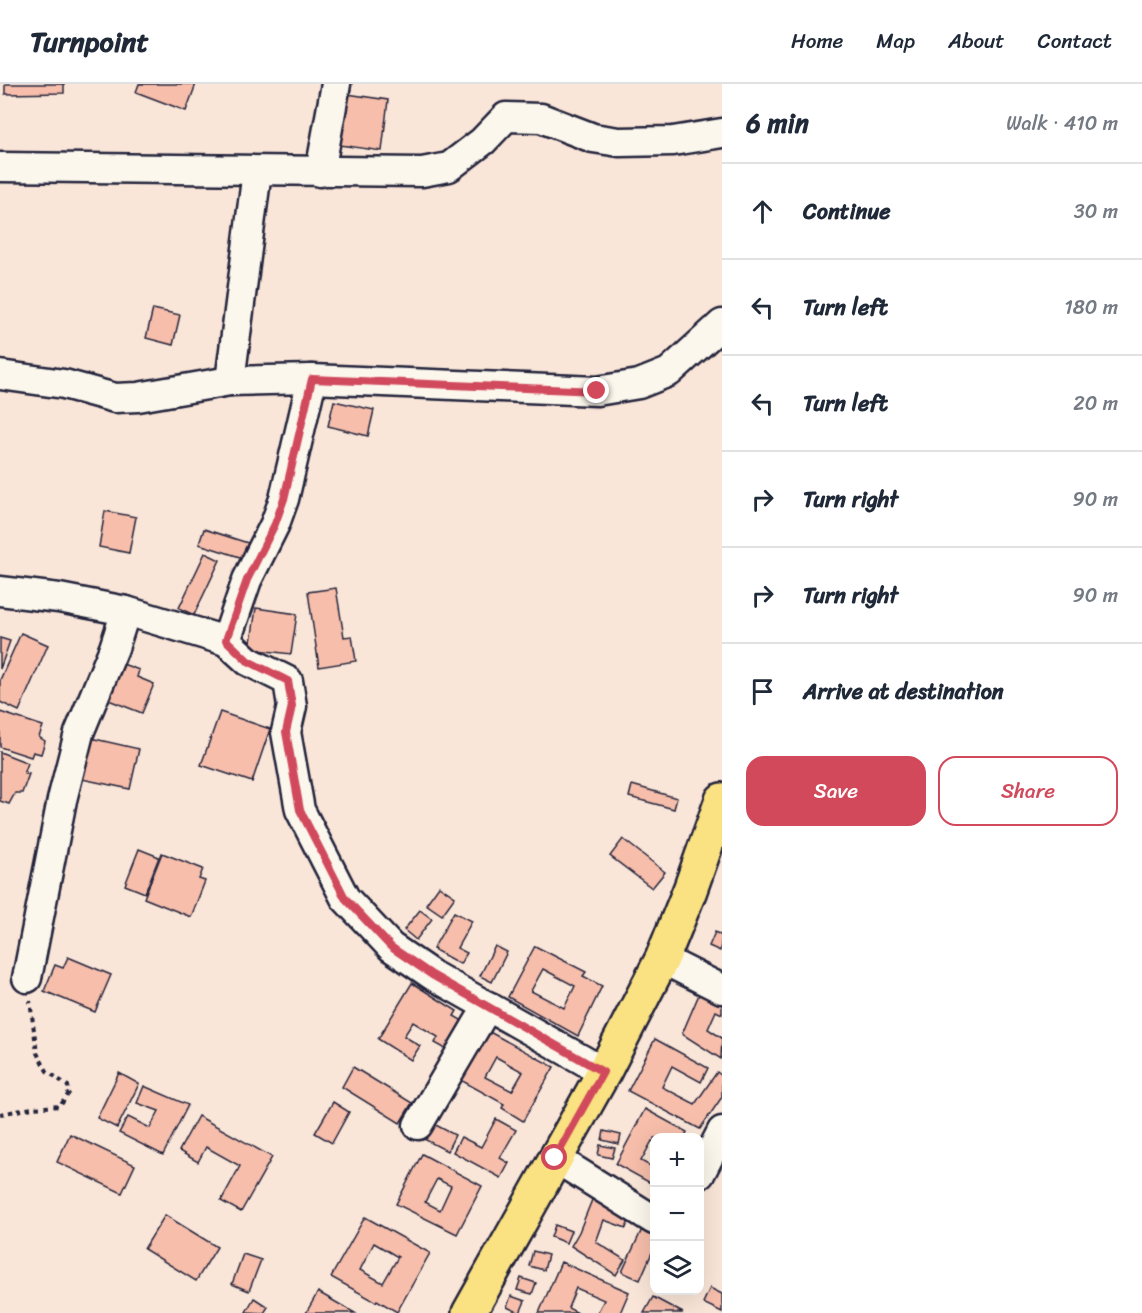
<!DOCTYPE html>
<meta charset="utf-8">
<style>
body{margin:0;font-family:Sriracha,sans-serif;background:#f6f6f7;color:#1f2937}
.controls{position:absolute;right:18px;bottom:18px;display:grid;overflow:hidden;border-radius:12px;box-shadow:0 6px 24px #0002}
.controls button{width:54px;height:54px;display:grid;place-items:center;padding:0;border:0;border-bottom:2px solid #e0e1e3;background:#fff;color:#1f2937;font:30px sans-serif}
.stop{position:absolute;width:18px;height:18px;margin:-14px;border:4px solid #d1495b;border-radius:50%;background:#fff}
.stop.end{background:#d1495b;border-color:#fff;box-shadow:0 2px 6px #0008}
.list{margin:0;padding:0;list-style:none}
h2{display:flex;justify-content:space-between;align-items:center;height:78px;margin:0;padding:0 24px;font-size:26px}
h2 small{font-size:20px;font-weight:400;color:#747a83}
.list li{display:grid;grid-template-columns:39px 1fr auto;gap:18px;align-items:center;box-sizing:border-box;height:96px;padding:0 24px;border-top:2px solid #e0e1e3}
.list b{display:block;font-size:22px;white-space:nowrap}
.list em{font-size:20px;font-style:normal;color:#747a83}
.actions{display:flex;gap:12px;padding:18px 24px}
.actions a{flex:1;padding:14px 0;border:2px solid #d1495b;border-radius:18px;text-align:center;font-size:21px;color:#d1495b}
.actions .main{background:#d1495b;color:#fff}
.icon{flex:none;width:33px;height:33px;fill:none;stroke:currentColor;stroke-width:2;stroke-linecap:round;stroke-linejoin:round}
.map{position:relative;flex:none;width:722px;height:1229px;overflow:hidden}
header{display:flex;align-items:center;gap:36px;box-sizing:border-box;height:84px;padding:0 30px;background:#fff;border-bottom:2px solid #e0e1e3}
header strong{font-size:28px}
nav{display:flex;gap:33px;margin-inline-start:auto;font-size:21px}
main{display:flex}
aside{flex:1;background:#fff}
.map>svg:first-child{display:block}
.building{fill:#f6beab;stroke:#22223b;stroke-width:1.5;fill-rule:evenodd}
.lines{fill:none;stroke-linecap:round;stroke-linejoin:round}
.minor-casing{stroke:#22223b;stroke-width:33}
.major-casing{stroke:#22223b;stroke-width:38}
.path{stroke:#22223b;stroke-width:4;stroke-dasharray:4.5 4.5;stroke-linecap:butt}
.minor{stroke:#fbf7ec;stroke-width:28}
.major{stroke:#fae181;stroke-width:33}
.route{stroke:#d1495b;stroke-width:8}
</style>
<header>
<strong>Turnpoint</strong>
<nav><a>Home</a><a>Map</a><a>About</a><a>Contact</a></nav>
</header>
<main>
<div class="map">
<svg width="722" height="1229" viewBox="0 0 722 1229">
<rect width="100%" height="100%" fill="#fae6d8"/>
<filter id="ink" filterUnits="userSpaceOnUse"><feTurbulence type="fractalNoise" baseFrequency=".0167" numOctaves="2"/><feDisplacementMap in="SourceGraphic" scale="12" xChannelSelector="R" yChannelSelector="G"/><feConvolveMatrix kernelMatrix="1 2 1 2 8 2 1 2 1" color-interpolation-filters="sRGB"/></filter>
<g filter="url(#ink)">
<g class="building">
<polygon points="5,0 64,0 64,9 5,10"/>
<polygon points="139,0 196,0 186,27 136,8"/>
<polygon points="340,9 388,16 382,67 333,60"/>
<polygon points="153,225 180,231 173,261 146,254"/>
<polygon points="334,317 374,326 368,352 328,342"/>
<polygon points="105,427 136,433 129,469 99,463"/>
<polygon points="204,445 248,459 243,474 199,460"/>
<polygon points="205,469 220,476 194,531 179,524"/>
<polygon points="336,504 344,553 352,552 356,577 319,583 308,508"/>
<polygon points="256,524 297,530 291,570 250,565"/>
<polygon points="21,549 48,561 19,627 0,618 0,596"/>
<polygon points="0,554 10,557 0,585"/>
<polygon points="120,579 139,586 137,593 154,600 142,629 106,615"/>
<polygon points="0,628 43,642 39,653 45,657 41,670 33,668 31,673 0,663"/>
<polygon points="220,628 270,645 252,698 201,681"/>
<polygon points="86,653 139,665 130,705 77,694"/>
<polygon points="0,668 28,679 24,690 29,690 22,709 15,709 9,720 0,717"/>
<polygon points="632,701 677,714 674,725 629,713"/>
<polygon points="623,755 665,788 652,804 610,772"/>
<polygon points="139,765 159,773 145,809 125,801"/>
<polygon points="162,769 203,785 199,795 205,797 191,833 144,814"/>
<polygon points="439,802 455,813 442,831 426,820"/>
<polygon points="420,826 432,835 416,856 404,846"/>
<polygon points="454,828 472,837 457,864 467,869 460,880 433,865"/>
<polygon points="715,848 722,852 720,867 709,862"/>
<polygon points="495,862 507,868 492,898 480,892"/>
<path d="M535,862L586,888L583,892L602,902L578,952L508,913ZM543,885L575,902L564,924L531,907Z"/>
<polygon points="68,873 111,891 95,928 44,907 55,881 63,884"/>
<polygon points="412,899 457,927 454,932 468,940 453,969 435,959 438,953 413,938 404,952 420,962 411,976 378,955"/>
<polygon points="703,901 722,909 722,930 716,927 708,945 722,954 721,975 682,950"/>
<path d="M484,945L554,983L523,1037L502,1024L504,1020L457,994ZM496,973L523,988L512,1007L485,993Z"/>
<polygon points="655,955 708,984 701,998 672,982 662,1003 695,1020 717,988 722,992 722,1013 700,1045 628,1007"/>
<polygon points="353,983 412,1019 400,1039 342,1003"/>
<polygon points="119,989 139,1000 117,1044 97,1034"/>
<polygon points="144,1002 188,1021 163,1071 119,1049 128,1033 150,1044 159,1027 137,1019"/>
<polygon points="333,1018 349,1028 332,1059 315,1049"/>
<polygon points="645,1025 687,1048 684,1054 654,1054 654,1058 652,1057 641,1077 654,1084 654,1101 616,1080"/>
<polygon points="198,1032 272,1073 241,1128 221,1117 240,1082 206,1063 198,1078 179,1067"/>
<polygon points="496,1035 516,1046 500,1074 509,1079 501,1094 453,1068 461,1053 481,1063"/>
<polygon points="430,1038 455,1051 447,1067 422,1054"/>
<polygon points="604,1047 621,1051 619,1060 602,1056"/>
<polygon points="70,1050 135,1081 122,1109 57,1078"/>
<polygon points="600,1061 615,1064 612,1074 598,1071"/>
<path d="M422,1070L482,1102L457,1150L396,1120ZM437,1095L451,1102L440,1126L425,1118Z"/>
<polygon points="594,1111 633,1126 626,1144 604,1136 596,1158 625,1176 616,1191 571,1162 579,1148"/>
<polygon points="165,1131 217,1163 196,1197 144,1165"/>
<path d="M365,1133L430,1169L397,1228L377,1216L376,1218L331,1193ZM374,1159L398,1173L383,1199L360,1186Z"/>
<polygon points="645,1139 654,1143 654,1164 640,1196 622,1188"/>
<polygon points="555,1141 571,1147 566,1159 551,1153"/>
<polygon points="533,1167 548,1171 544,1186 529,1182"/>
<polygon points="243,1170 261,1176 249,1207 232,1200"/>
<polygon points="561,1178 629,1208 620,1229 597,1229 604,1216 576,1204 568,1224 578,1229 539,1229"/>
<polygon points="521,1194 536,1199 532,1210 517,1206"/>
<polygon points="710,1204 722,1210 722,1228 703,1219"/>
<polygon points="318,1208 355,1229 306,1229"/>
<polygon points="511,1212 525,1217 520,1229 507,1223"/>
<polygon points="653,1213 683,1229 644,1229"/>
<polygon points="254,1214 268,1223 264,1229 246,1228"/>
</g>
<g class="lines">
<defs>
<g id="minor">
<polyline points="0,83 422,88 449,83 483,57 506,33 541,34 593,54 619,58 673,57 722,49"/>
<polyline points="320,88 336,0"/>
<polyline points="0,291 64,300 115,314 138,313 230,297 312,295 597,307 639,300 669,288 722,240"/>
<polyline points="230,297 257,87"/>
<polyline points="0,507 59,514 126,527 226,557 248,577 288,597 292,622 286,648 300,726 345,814 391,863 432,891 604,988"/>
<polyline points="226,557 247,496 275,440 284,415 312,295"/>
<polyline points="662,875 722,905"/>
<polyline points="27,894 62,716 79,649 114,564 126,527"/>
<polyline points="418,1041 488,922"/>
<polyline points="555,1074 654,1136"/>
<polyline points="700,1090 722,1047"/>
</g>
<polyline id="major" points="469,1229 604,988 662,875 690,806 722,716"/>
</defs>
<use href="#minor" class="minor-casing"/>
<use href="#major" class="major-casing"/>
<polyline class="path" points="0,1030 32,1024 60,1022 69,1009 68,1002 47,987 37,969 30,917"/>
<use href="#minor" class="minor"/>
<use href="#major" class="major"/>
</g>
</g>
<g class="lines" filter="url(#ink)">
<polyline class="route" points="555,1074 603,988 432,891 391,863 345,814 300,726 286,648 292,622 288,597 248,577 226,556 247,496 275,440 284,415 312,295 597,307"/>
</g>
</svg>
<div class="controls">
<button>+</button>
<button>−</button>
<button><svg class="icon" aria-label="layers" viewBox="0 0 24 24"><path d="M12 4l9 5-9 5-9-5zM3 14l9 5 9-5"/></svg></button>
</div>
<div class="stop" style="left:555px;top:1074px"></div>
<div class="stop end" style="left:597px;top:307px"></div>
</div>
<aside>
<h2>6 min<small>Walk · 410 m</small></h2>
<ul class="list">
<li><svg class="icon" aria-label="ahead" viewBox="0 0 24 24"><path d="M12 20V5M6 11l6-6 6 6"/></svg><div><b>Continue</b></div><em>30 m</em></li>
<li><svg class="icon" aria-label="left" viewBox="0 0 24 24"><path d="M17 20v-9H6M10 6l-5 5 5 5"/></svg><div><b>Turn left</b></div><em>180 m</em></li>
<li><svg class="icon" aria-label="left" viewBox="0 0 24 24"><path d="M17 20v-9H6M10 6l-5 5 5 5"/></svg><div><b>Turn left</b></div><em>20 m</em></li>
<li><svg class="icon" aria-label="right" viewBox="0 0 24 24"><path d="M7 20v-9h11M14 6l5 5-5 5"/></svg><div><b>Turn right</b></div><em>90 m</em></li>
<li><svg class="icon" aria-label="right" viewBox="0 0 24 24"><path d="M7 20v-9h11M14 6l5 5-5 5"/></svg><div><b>Turn right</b></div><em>90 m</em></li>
<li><svg class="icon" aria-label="arrive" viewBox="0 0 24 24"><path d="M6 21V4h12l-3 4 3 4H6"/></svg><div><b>Arrive at destination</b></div></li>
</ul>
<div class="actions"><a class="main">Save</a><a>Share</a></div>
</aside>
</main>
